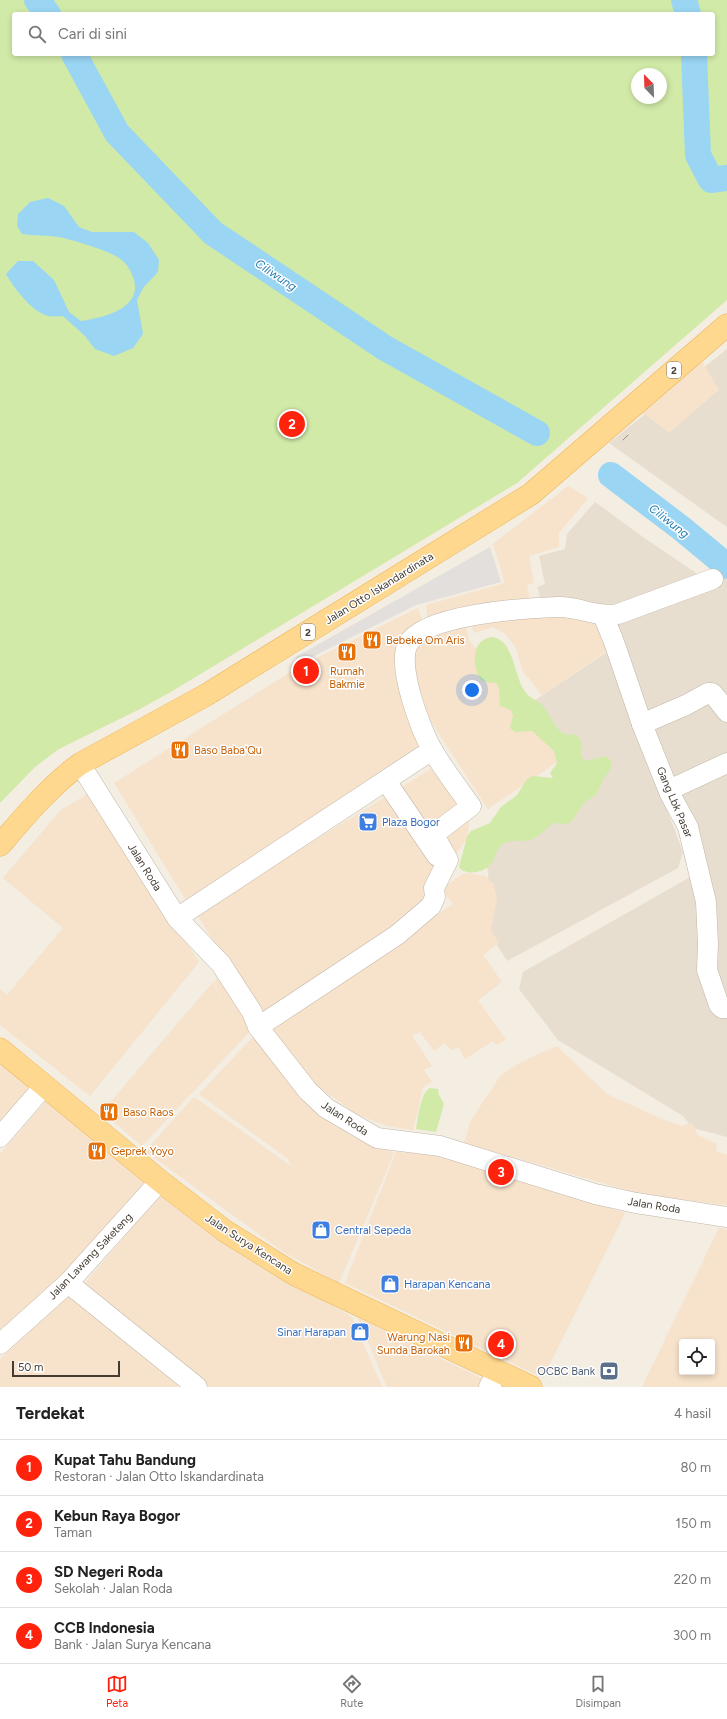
<!DOCTYPE html>
<html lang="id">
<meta charset="utf-8">
<style>
body{margin:0;font-family:Figtree,sans-serif;background:#f2f2f2;color:#222}
.controls{position:absolute;right:12px;bottom:12px;display:grid;overflow:hidden;border-radius:4px;box-shadow:0 2px 6px #0003}
.controls button{width:36px;height:36px;display:grid;place-items:center;padding:0;border:0;border-bottom:1px solid #e0e0e0;background:#fff;color:#222;font:20px sans-serif}
.compass{position:absolute;left:631px;top:68px;width:36px;height:36px;border-radius:50%;background:#fff;box-shadow:0 2px 6px #0003;rotate:337deg}
.scale{position:absolute;left:12px;bottom:10px;width:108px;box-sizing:border-box;padding-left:4px;border:2px solid #443c33;border-top:0;font-size:11px;line-height:14px;white-space:nowrap;color:#443c33;-webkit-text-stroke:3px #fff;paint-order:stroke}
.you{position:absolute;left:472px;top:690px;width:14px;height:14px;margin:-10px;border:3px solid #fff;border-radius:50%;background:#1a73e8;box-shadow:0 0 0 6px #1a73e833}
.badge{display:grid;place-items:center;width:26px;height:26px;border-radius:50%;background:#ff220d;color:#fff;font-size:13px;font-weight:700}
.pin{position:absolute;translate:-50% -50%;border:2px solid #fff;box-shadow:0 1px 4px #0006}
.list{margin:0;padding:0;list-style:none}
h2{display:flex;justify-content:space-between;align-items:center;height:52px;margin:0;padding:0 16px;font-size:17px}
h2 small{font-size:13px;font-weight:400;color:#767676}
.list li{display:grid;grid-template-columns:26px 1fr auto;gap:12px;align-items:center;box-sizing:border-box;height:56px;padding:0 16px;border-top:1px solid #e0e0e0}
.list b{display:block;font-size:15px;white-space:nowrap}
.list p{margin:0;font-size:13px;white-space:nowrap;color:#767676}
.list em{font-size:13px;font-style:normal;color:#767676}
.icon{flex:none;width:22px;height:22px;fill:none;stroke:currentColor;stroke-width:2;stroke-linecap:round;stroke-linejoin:round}
.map{position:relative;flex:none;width:727px;height:1387px;overflow:hidden}
.search{position:absolute;background:#fff;box-shadow:0 2px 6px #0003;left:12px;right:12px;top:12px;height:44px;display:flex;align-items:center;gap:10px;box-sizing:border-box;padding:0 14px;border-radius:4px;color:#767676;font-size:15px}
.sheet{height:276px;background:#fff}
nav{display:flex;justify-content:space-around;align-items:center;box-sizing:border-box;height:56px;border-top:1px solid #e0e0e0;background:#fff;font-size:11px;color:#767676}
nav a{display:grid;justify-items:center;gap:2px}
nav .on{color:#ff220d}
.map>svg:first-child{display:block}
.residential{fill:#e7ded0}
.commercial{fill:#f7e2cb;fill-rule:evenodd}
.green{fill:#d1eaa8;fill-rule:evenodd}
.parking{fill:#e2dfdc}
.water{fill:#9ad5f4}
.lines{fill:none;stroke-linecap:round;stroke-linejoin:round}
.river{stroke:#9ad5f4;stroke-width:26}
.minor-casing{stroke:#c1b7a8;stroke-width:21}
.major-casing{stroke:#ebb558;stroke-width:23}
.minor{stroke:#fff;stroke-width:20}
.major{stroke:#ffd88f;stroke-width:22}
.tram{stroke:#949494;stroke-width:1}
.labels{text-anchor:middle;stroke-width:3;stroke-linejoin:round;paint-order:stroke}
.shield{fill:#fff;stroke:#7c7670;stroke-width:1}
.shield-label{font-size:10px;font-weight:bold;fill:#443c33}
.street-label{font-size:11px;fill:#443c33;stroke:#fff}
.food-label{font-size:11px;fill:#c56008;stroke:#fff;text-anchor:start}
.shop-label{font-size:11px;fill:#366cbe;stroke:#fff;text-anchor:start}
.service-label{font-size:11px;fill:#4e5e75;stroke:#fff;text-anchor:end}
.water-label{font-size:12px;font-style:italic;fill:#257dae;stroke:#fff}
</style>
<div class="map">
<svg width="727" height="1387" viewBox="0 0 727 1387">
<rect width="100%" height="100%" fill="#f3ede2"/>
<g class="residential">
<polygon points="727,349 727,527 609,443"/>
<polygon points="595,502 643,537 705,579 611,612 542,602 537,587 545,584 539,556 565,549 567,534"/>
<polygon points="727,574 727,1137 693,1128 683,1116 558,1040 519,989 523,972 699,872 609,626"/>
<polygon points="607,652 683,852 678,868 507,961 485,926 489,897 488,872 480,842 575,785 522,709"/>
</g>
<g class="commercial">
<polygon points="702,361 719,390 669,433 643,413"/>
<polygon points="568,486 588,498 559,533 559,547 529,556 534,583 527,585 531,606 428,627 426,605 505,583 493,544"/>
<polygon points="418,608 424,624 401,635 406,689 429,745 187,902 114,783 300,666"/>
<polygon points="545,616 605,623 615,645 542,696 529,678 524,674 515,646 504,633 493,627 474,633 469,619"/>
<polygon points="465,621 469,640 563,758 488,809 430,720 414,682 411,648 434,631"/>
<polygon points="431,769 469,820 468,837 455,856 437,901 262,1018 196,913"/>
<polygon points="89,793 199,962 90,1096 0,1025 0,989 7,995 63,928 3,878 61,810"/>
<polygon points="467,873 485,876 494,884 497,899 491,930 499,943 483,955 502,982 478,1000 506,1040 497,1045 493,1041 465,1059 459,1047 452,1050 444,1043 434,1051 420,1032 412,1036 432,1066 424,1070 432,1082 423,1087 413,1130 387,1126 356,1114 333,1097 316,1087 269,1025 453,904 442,889 461,875"/>
<polygon points="221,974 255,1026 142,1146 102,1112 213,982 226,1013 214,982"/>
<polygon points="253,1037 317,1114 394,1153 339,1283 282,1251 145,1151 194,1097 291,1166 288,1159 199,1094"/>
<polygon points="557,1046 607,1094 664,1120 681,1126 692,1123 698,1135 717,1144 716,1151 727,1155 727,1205 644,1195 464,1143 471,1120 501,1075 523,1061"/>
<polygon points="0,1063 34,1090 0,1128"/>
<polygon points="47,1100 151,1186 102,1243 0,1331 0,1154"/>
<polygon points="396,1152 435,1155 625,1213 543,1378 345,1283"/>
<polygon points="161,1194 236,1248 352,1317 382,1387 209,1387 85,1283"/>
<path d="M719,1228L727,1230V1387H642ZM682,1342H712V1372H682Z"/>
<polygon points="75,1290 180,1383 177,1387 0,1387 0,1359"/>
<polygon points="358,1318 483,1379 479,1387 387,1387"/>
</g>
<g class="green">
<path d="M0,0H727V300L517,483L169,693L140,709L59,749L35,767L0,803ZM14,14H713V54H14ZM637,74H661V98H637Z"/>
<path d="M492,637C515,640 513,677 526,693C530,698 536,700 541,704C553,715 555,739 575,734C584,742 581,747 581,757L586,761L606,756L611,761L612,767L604,778L596,795L585,802L571,822L565,824L553,823C547,828 541,835 533,839C523,843 513,838 503,844C495,849 496,859 490,865C482,873 466,876 459,867L467,837L471,831L490,823L501,807L517,795L527,779L533,776L553,778L550,773L557,763L554,751L532,731L515,732L510,728L513,716L511,710L500,706L499,688L496,683L485,682L480,679C472,664 471,640 492,637Z"/>
<path d="M430,1088L438,1089L439,1095L444,1104L436,1132L416,1129C418,1119 420,1093 430,1088Z"/>
</g>
<polygon class="parking" points="490,547 501,582 416,605 300,663 296,657"/>
<path class="water" d="M48,198L64,206L79,227L92,232H134L148,243L159,260L158,272L143,288L137,300L143,334L133,348L114,356L95,349L85,336L63,316C58,316 53,317 48,316C32,312 14,288 6,274L18,261H33L54,280L69,312L81,321C102,318 142,309 134,280C131,271 128,264 119,258C107,250 73,240 59,237C47,235 34,236 22,234L17,226L18,214L30,202Z"/>
<g class="lines">
<g class="river">
<polyline points="37,0 48,14"/>
<polyline points="684,0 688,14"/>
<polyline points="74,54 117,133 213,233 385,348 537,433"/>
<polyline points="694,54 698,155 711,180 727,178"/>
<polyline points="611,475 681,528 727,566"/>
</g>
<defs>
<g id="minor">
<polyline points="603,615 614,642 642,724 670,794 688,827 706,902 708,944 707,970 719,1005 722,1008 727,1008"/>
<polyline points="642,724 686,705 708,693 712,693 714,695 727,712"/>
<polyline points="80,764 177,918 221,964 252,1012 258,1027 308,1091 326,1108 377,1138 440,1146 595,1194 636,1203 727,1217"/>
<polyline points="386,781 437,856"/>
<polyline points="669,790 727,763"/>
<polyline points="177,918 432,750"/>
<path d="M258,1027L397,935L431,906L435,897L434,888L448,860L435,837L437,832L471,806C458,788 444,770 433,751C421,731 396,665 408,644C423,614 527,608 558,607C578,606 597,618 618,614L713,579"/>
<polyline points="0,1137 45,1085"/>
<polyline points="68,1283 197,1387"/>
<polyline points="0,1344 68,1283 160,1181"/>
<polyline points="489,1387 498,1371"/>
</g>
<g id="major">
<path d="M0,845C25,816 49,787 80,764L206,695L531,494L727,325"/>
<polyline points="0,1049 160,1181 225,1231 294,1274 531,1387"/>
</g>
</defs>
<use href="#minor" class="minor-casing"/>
<use href="#major" class="major-casing"/>
<use href="#minor" class="minor"/>
<use href="#major" class="major"/>
<polyline class="tram" points="623,440 628,435"/>
</g>
<defs>
<symbol id="restaurant-square" viewBox="-11 -11 22 22"><rect x="-9" y="-9" width="18" height="18" rx="4" fill="#e8710a" stroke="#fff"/><path d="M-5-6h1v4h1v-4h1v4h1v-4h1v5L-1.5 .5V6h-2V.5L-5-1ZM5-6V6H3V1.5H1.5Q1.5-4 5-6Z" fill="#fff"/></symbol>
<symbol id="supermarket-square" viewBox="-11 -11 22 22"><rect x="-9" y="-9" width="18" height="18" rx="4" fill="#3f7fe0" stroke="#fff"/><path d="M-6-5.5h2.5l.6 2H6L4.5 2H-2.5L-4.4-4H-6ZM-1.5 3.2a1.3 1.3 0 1 0 .1 0ZM3 3.2a1.3 1.3 0 1 0 .1 0Z" fill="#fff"/></symbol>
<symbol id="shop-square" viewBox="-11 -11 22 22"><rect x="-9" y="-9" width="18" height="18" rx="4" fill="#3f7fe0" stroke="#fff"/><path d="M-5-2.5h2.3a2.7 3.5 0 0 1 5.4 0H5L5.5 6h-11ZM-1.5-2.5h3a1.5 2.3 0 0 0-3 0Z" fill="#fff"/></symbol>
<symbol id="bank-square" viewBox="-11 -11 22 22"><rect x="-9" y="-9" width="18" height="18" rx="4" fill="#5c6f8a" stroke="#fff"/><path d="M-6-4H6V4H-6ZM0-2.3a2.3 2.3 0 1 0 0 4.6a2.3 2.3 0 1 0 0-4.6Z" fill="#fff"/></symbol>
</defs>
<g fill-rule="evenodd">
<use href="#restaurant-square" x="361" y="629" width="22" height="22"/>
<use href="#restaurant-square" x="336" y="641" width="22" height="22"/>
<use href="#restaurant-square" x="169" y="739" width="22" height="22"/>
<use href="#supermarket-square" x="357" y="811" width="22" height="22"/>
<use href="#restaurant-square" x="98" y="1101" width="22" height="22"/>
<use href="#restaurant-square" x="86" y="1140" width="22" height="22"/>
<use href="#shop-square" x="310" y="1219" width="22" height="22"/>
<use href="#shop-square" x="379" y="1273" width="22" height="22"/>
<use href="#shop-square" x="349" y="1321" width="22" height="22"/>
<use href="#restaurant-square" x="453" y="1332" width="22" height="22"/>
<use href="#bank-square" x="598" y="1360" width="22" height="22"/>
</g>
<g class="labels">
<g class="shield">
<rect x="667" y="362" width="14" height="16" rx="3"/>
<rect x="301" y="624" width="14" height="16" rx="3"/>
</g>
<g class="shield-label">
<text x="674" y="374">2</text>
<text x="308" y="636">2</text>
</g>
<g class="street-label">
<text transform="translate(379 588) rotate(-32)" y="4">Jalan Otto Iskandardinata</text>
<text transform="translate(675 802) rotate(67)" y="4">Gang Lbk Pasar</text>
<text transform="translate(145 867) rotate(58)" y="4">Jalan Roda</text>
<text transform="translate(345 1118) rotate(33)" y="4">Jalan Roda</text>
<text transform="translate(654 1205) rotate(9)" y="4">Jalan Roda</text>
<text transform="translate(249 1244) rotate(33)" y="4">Jalan Surya Kencana</text>
<text transform="translate(90 1256) rotate(-46)" y="4">Jalan Lawang Saketeng</text>
</g>
<g class="food-label">
<text x="386" y="644">Bebeke Om Aris</text>
<text x="347" y="675" text-anchor="middle">Rumah<tspan x="347" dy="13">Bakmie</tspan></text>
<text x="194" y="754">Baso Baba'Qu</text>
<text x="123" y="1116">Baso Raos</text>
<text x="111" y="1155">Geprek Yoyo</text>
<text x="450" y="1341" text-anchor="end">Warung Nasi<tspan x="450" dy="13">Sunda Barokah</tspan></text>
</g>
<g class="shop-label">
<text x="382" y="826">Plaza Bogor</text>
<text x="335" y="1234">Central Sepeda</text>
<text x="404" y="1288">Harapan Kencana</text>
<text x="346" y="1336" text-anchor="end">Sinar Harapan</text>
</g>
<g class="service-label">
<text x="595" y="1375">OCBC Bank</text>
</g>
<g class="water-label">
<text transform="translate(276 275) rotate(34)" y="4">Ciliwung</text>
<text transform="translate(669 521) rotate(38)" y="4">Ciliwung</text>
</g>
</g>
</svg>
<div class="controls">
<button><svg class="icon" aria-label="locate" viewBox="0 0 24 24"><circle cx="12" cy="12" r="6"/><path d="M12 2v4M12 18v4M2 12h4M18 12h4"/></svg></button>
</div>
<svg class="compass" viewBox="-18 -18 36 36"><path d="M0-13l5 13h-10z" fill="#e53935"/><path d="M0 13l5-13h-10z" fill="#767676"/></svg>
<div class="scale">50 m</div>
<div class="you"></div>
<div class="pin badge" style="left:306px;top:671px">1</div>
<div class="pin badge" style="left:292px;top:424px">2</div>
<div class="pin badge" style="left:501px;top:1172px">3</div>
<div class="pin badge" style="left:501px;top:1344px">4</div>
<div class="search"><svg class="icon" aria-label="search" viewBox="0 0 24 24"><circle cx="10" cy="10" r="6"/><path d="M15 15l6 6"/></svg>Cari di sini</div>
</div>
<section class="sheet">
<h2>Terdekat<small>4 hasil</small></h2>
<ul class="list">
<li><span class="badge">1</span><div><b>Kupat Tahu Bandung</b><p>Restoran · Jalan Otto Iskandardinata</p></div><em>80 m</em></li>
<li><span class="badge">2</span><div><b>Kebun Raya Bogor</b><p>Taman</p></div><em>150 m</em></li>
<li><span class="badge">3</span><div><b>SD Negeri Roda</b><p>Sekolah · Jalan Roda</p></div><em>220 m</em></li>
<li><span class="badge">4</span><div><b>CCB Indonesia</b><p>Bank · Jalan Surya Kencana</p></div><em>300 m</em></li>
</ul>
</section>
<nav>
<a class="on"><svg class="icon" aria-label="map" viewBox="0 0 24 24"><path d="M3 6l6-2 6 2 6-2v14l-6 2-6-2-6 2zM9 4v14M15 6v14"/></svg>Peta</a>
<a><svg class="icon" aria-label="directions" viewBox="0 0 24 24"><path d="M12 3l9 9-9 9-9-9zM9 14v-3h6M13 9l2 2-2 2"/></svg>Rute</a>
<a><svg class="icon" aria-label="saved" viewBox="0 0 24 24"><path d="M7 4h10v16l-5-4-5 4z"/></svg>Disimpan</a>
</nav>
